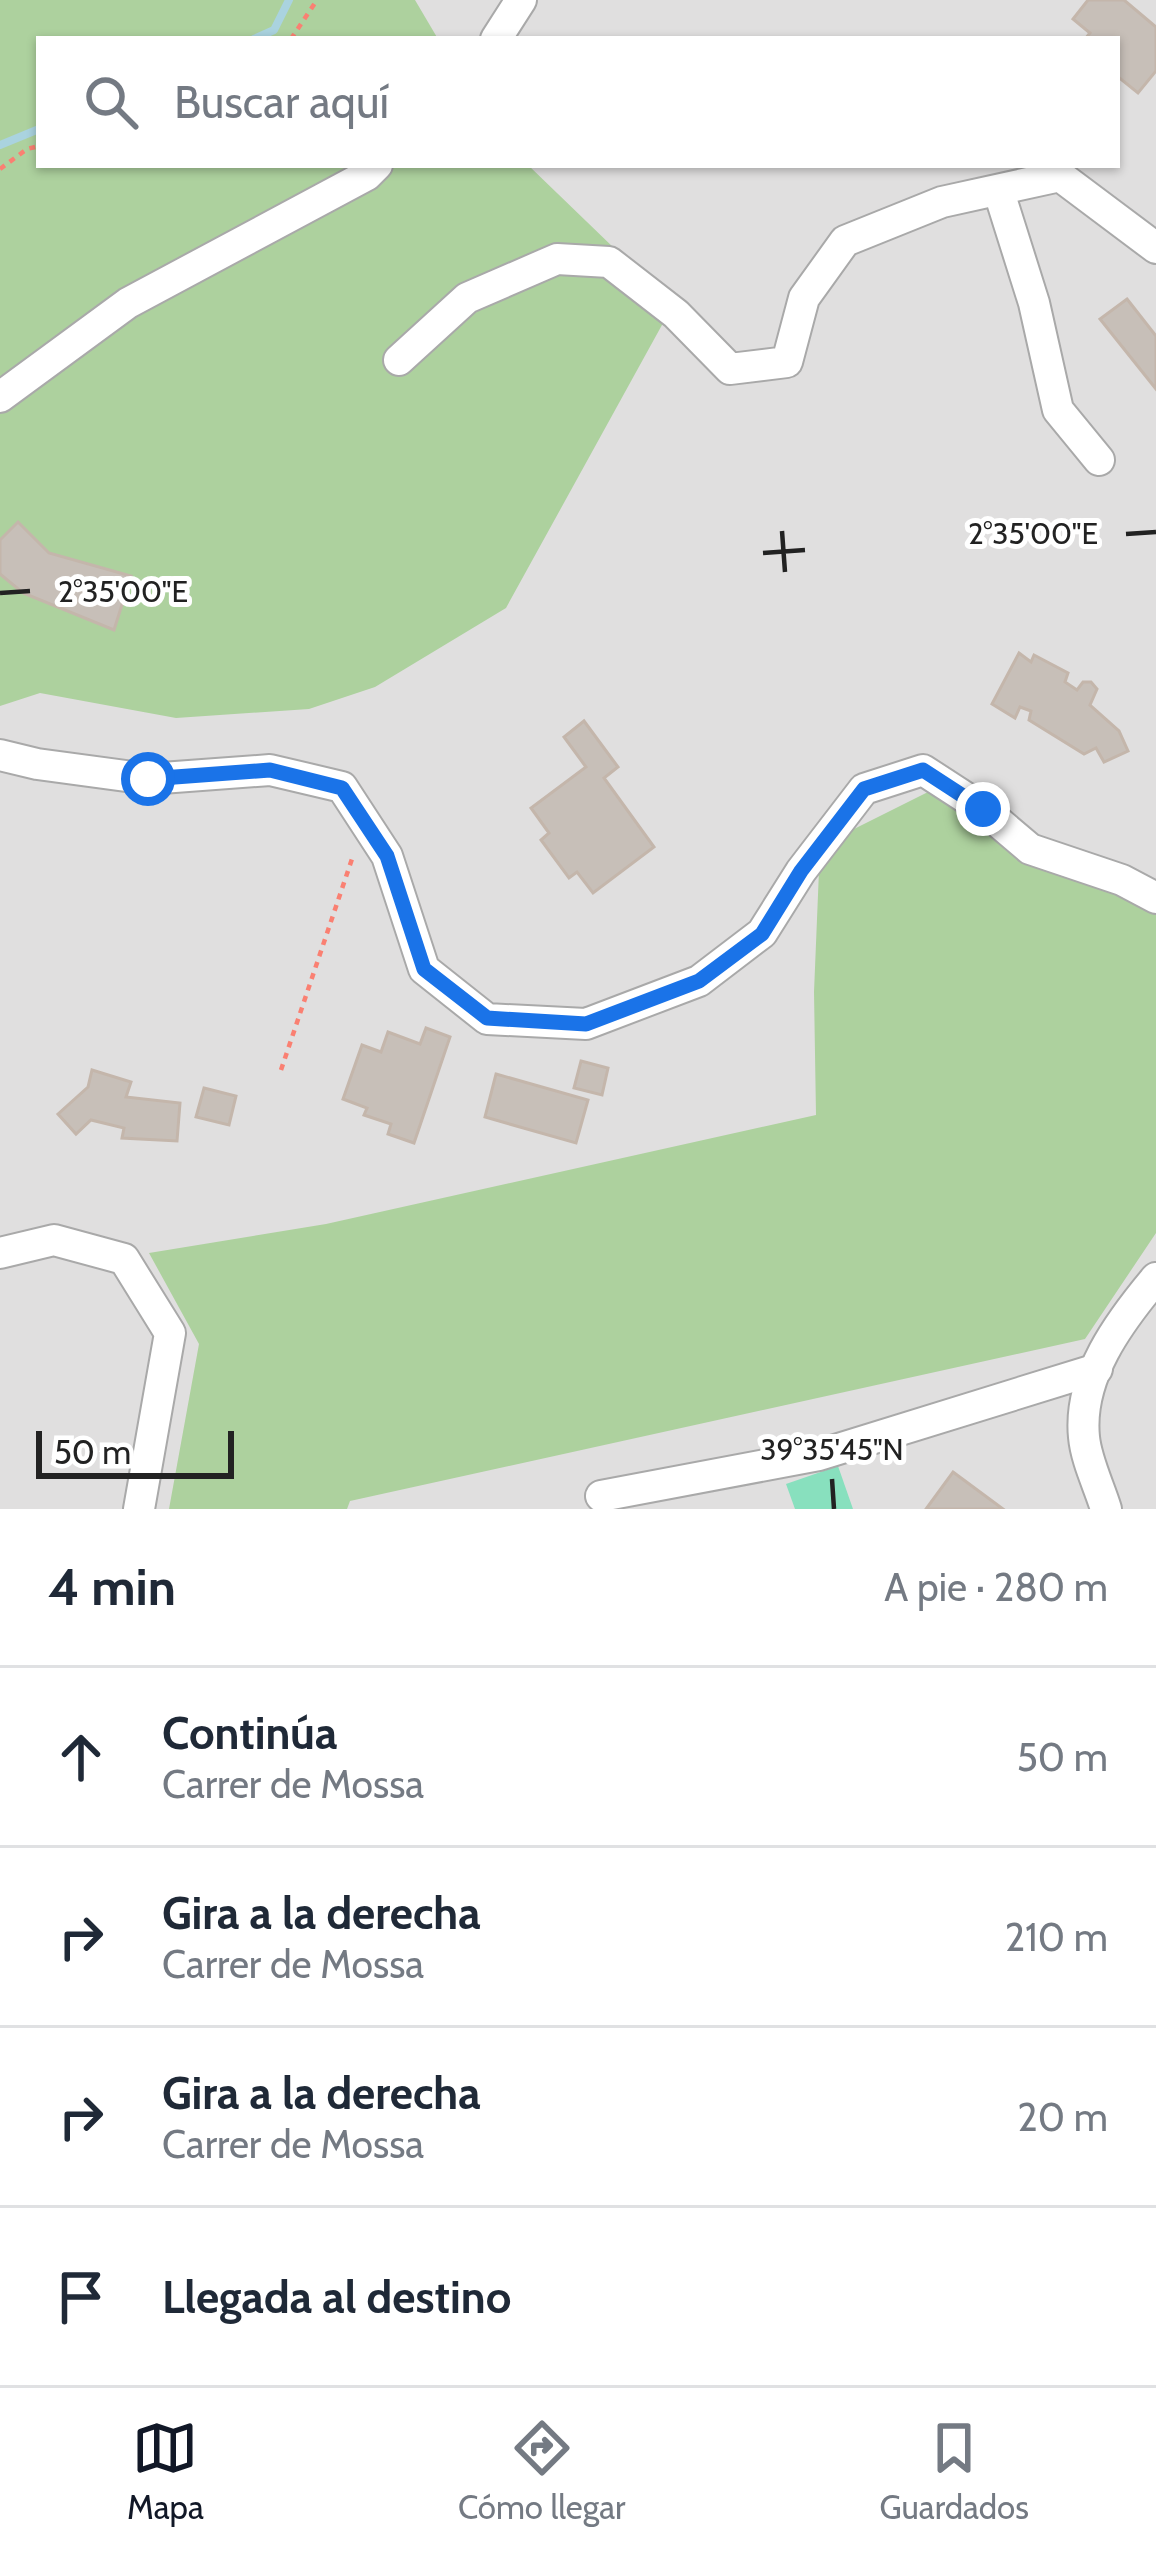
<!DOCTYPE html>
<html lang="es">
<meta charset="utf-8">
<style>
body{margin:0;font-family:Cabin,sans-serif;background:#f6f6f7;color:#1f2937}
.scale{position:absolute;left:36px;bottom:30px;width:198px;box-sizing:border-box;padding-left:12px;border:6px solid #222;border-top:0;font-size:33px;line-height:42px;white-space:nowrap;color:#222;-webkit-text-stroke:9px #fff;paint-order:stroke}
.stop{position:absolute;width:36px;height:36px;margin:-27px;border:9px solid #1a73e8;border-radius:50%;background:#fff}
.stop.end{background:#1a73e8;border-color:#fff;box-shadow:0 3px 12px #0008}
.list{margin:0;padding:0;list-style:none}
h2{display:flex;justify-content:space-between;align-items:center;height:156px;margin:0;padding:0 48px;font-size:51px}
h2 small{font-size:39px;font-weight:400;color:#747a83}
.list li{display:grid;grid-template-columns:78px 1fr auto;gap:36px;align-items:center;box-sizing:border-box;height:180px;padding:0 48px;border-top:3px solid #e0e1e3}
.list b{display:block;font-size:45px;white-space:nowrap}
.list p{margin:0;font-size:39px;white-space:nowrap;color:#747a83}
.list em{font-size:39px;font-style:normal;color:#747a83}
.icon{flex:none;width:66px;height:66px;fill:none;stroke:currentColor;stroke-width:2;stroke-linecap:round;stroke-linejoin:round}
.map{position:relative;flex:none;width:1156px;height:1509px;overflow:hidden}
.search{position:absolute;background:#fff;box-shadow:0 3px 9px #0004;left:36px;right:36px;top:36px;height:132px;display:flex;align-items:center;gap:30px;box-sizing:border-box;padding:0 42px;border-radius:0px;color:#747a83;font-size:45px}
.sheet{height:876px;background:#fff}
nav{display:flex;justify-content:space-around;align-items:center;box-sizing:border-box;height:168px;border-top:3px solid #e0e1e3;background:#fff;font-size:33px;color:#747a83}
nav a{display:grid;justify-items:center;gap:6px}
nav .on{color:#111827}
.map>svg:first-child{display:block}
.residential{fill:#e0dfdf;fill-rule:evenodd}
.forest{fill:#add19e}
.pitch{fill:#88e0be}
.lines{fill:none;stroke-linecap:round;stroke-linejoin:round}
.stream{stroke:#aad3df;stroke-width:8}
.building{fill:#c7bfb8;stroke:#c4b6ab;stroke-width:3}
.minor-casing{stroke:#a9a9a9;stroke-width:34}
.path{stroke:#fa8072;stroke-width:4.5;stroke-dasharray:6 6;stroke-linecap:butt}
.minor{stroke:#fff;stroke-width:30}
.route{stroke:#1a73e8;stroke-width:15}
.ticks{fill:none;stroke:#222;stroke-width:4.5}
.ticks-label{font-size:30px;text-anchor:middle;fill:#222;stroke:#fff;stroke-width:10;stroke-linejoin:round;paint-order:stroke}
</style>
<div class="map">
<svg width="1156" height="1509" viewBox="0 0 1156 1509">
<rect width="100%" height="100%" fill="#f2efe9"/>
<path class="residential" d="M0,0H1156V1509H0ZM39,39H1117V165H39Z"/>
<g class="forest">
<polygon points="0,0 415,0 438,39 39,39 39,165 528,165 673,305 506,608 375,687 309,709 176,718 40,693 0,706"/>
<polygon points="944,784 1156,897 1156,1233 1085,1339 350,1501 347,1509 169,1509 199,1344 149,1253 326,1224 816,1115 814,992 820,846"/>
</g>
<polygon class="pitch" points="838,1466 853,1509 795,1509 786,1484"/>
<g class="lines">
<g class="stream">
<polyline points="254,39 274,30 289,0"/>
<polyline points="0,145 39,129"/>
</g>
</g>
<g class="building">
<polygon points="1088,0 1124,0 1156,27 1156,71 1138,93 1117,76 1117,39 1085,39 1090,33 1073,19"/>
<polygon points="1127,299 1156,336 1156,389 1100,319"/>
<polygon points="18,522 49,553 131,576 114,630 23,593 0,574 0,540"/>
<polygon points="1019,653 1031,662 1034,655 1068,673 1065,682 1077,690 1083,682 1091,682 1097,689 1090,705 1119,731 1128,751 1104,762 1096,748 1084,754 1029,720 1031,711 1020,707 1015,718 992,704"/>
<polygon points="584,721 618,767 604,778 654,847 593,893 577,872 569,878 541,840 549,833 531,808 586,767 564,737"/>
<polygon points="426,1028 450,1037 414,1143 388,1134 391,1124 364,1115 367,1108 343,1099 362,1045 381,1052 388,1032 420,1044"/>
<polygon points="581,1061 608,1068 602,1095 574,1088"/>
<polygon points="92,1070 131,1082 126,1097 180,1103 177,1141 122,1138 124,1128 91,1120 76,1134 58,1114 88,1087"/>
<polygon points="496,1074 588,1100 576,1143 485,1117"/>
<polygon points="204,1088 236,1096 229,1125 196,1117"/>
<polygon points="953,1472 1003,1509 926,1509"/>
</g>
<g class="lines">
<defs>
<g id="minor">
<polyline points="496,39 521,0"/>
<polyline points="999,192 1034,303 1058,410 1099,460"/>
<polyline points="399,360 467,298 557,259 609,262 676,314 730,369 787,362 804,298 845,241 942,202 1060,176 1156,248"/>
<polyline points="0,397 128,303 367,175 377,165"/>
<polyline points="0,755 37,764 148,779 270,770 342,787 387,856 424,969 487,1019 586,1024 699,981 762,933 801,871 864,789 923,770 983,809 1030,849 1122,880 1156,898"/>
<polyline points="0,1253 54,1240 124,1259 170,1333 139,1509"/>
<polyline points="601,1496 819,1455 1097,1369"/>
<path d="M1106,1509C1099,1486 1086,1460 1084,1437C1078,1377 1119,1322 1156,1278"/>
</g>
</defs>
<use href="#minor" class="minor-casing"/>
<g class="path">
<polyline points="291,39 317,0"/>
<polyline points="0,169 27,149 39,146"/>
<polyline points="281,1070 353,856"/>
</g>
<use href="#minor" class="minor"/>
</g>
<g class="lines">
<polyline class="route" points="148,779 270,770 342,788 387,856 424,969 487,1018 586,1024 699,981 762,934 801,871 864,789 923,770 983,809"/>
</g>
<path class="ticks" d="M782,531L785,572M1126,534L1156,532M763,553L805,550M0,593L30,591M832,1479L834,1509"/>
<g class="ticks-label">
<text x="1033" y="544">2°35'00"E</text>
<text x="123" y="602">2°35'00"E</text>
<text x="832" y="1460">39°35'45"N</text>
</g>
</svg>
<div class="scale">50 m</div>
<div class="stop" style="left:148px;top:779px"></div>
<div class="stop end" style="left:983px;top:809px"></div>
<div class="search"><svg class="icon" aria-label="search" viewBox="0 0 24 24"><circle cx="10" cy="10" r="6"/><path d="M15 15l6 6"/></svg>Buscar aquí</div>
</div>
<section class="sheet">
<h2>4 min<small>A pie · 280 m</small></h2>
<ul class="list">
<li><svg class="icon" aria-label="ahead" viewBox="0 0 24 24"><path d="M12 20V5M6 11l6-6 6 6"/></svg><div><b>Continúa</b><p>Carrer de Mossa</p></div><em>50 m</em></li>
<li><svg class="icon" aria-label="right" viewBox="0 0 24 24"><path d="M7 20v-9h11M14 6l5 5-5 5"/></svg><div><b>Gira a la derecha</b><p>Carrer de Mossa</p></div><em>210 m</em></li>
<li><svg class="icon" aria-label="right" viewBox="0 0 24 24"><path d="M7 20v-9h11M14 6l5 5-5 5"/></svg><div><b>Gira a la derecha</b><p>Carrer de Mossa</p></div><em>20 m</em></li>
<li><svg class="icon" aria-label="arrive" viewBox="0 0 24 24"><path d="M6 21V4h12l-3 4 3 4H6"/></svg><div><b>Llegada al destino</b></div></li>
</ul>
</section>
<nav>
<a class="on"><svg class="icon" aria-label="map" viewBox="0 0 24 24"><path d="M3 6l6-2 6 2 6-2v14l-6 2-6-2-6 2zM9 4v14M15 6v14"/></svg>Mapa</a>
<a><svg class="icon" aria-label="directions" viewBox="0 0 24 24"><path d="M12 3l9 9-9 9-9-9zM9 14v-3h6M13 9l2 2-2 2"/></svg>Cómo llegar</a>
<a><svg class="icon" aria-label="saved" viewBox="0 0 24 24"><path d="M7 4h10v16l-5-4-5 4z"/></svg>Guardados</a>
</nav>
